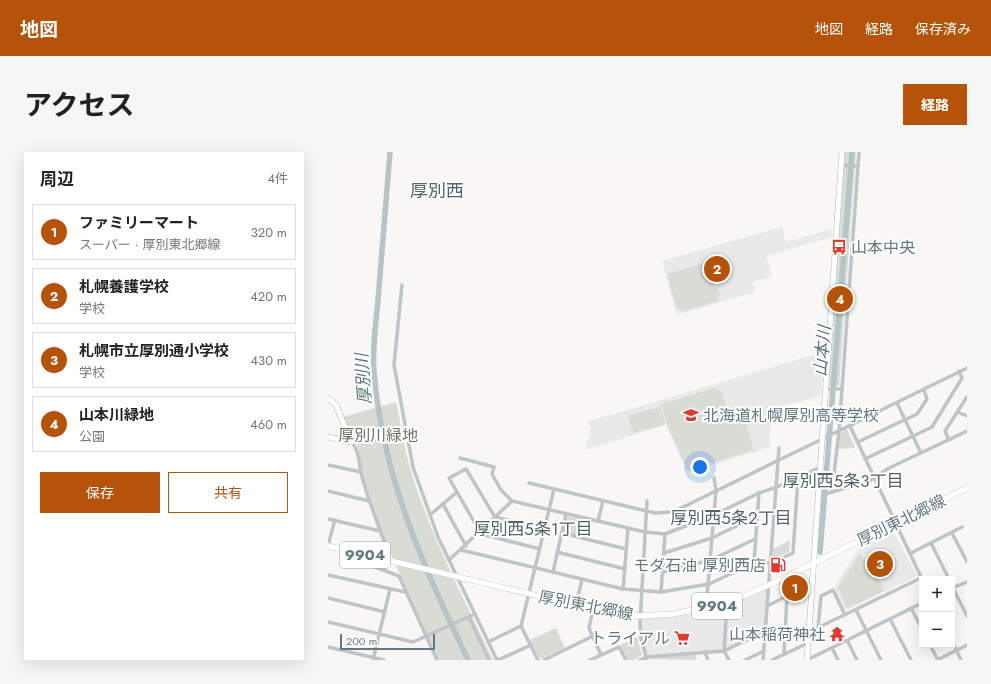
<!DOCTYPE html>
<html lang="ja">
<meta charset="utf-8">
<style>
body{margin:0;font-family:Jost,"Noto Sans JP",sans-serif;background:#f6f6f6;color:#222}
.controls{position:absolute;right:12px;bottom:12px;display:grid;overflow:hidden;border-radius:0px;box-shadow:0 4px 16px #0002}
.controls button{width:36px;height:36px;display:grid;place-items:center;padding:0;border:0;border-bottom:1px solid #e0e0e0;background:#fff;color:#222;font:20px sans-serif}
.scale{position:absolute;left:12px;bottom:10px;width:95px;box-sizing:border-box;padding-left:4px;border:2px solid #63787f;border-top:0;font-size:11px;line-height:14px;white-space:nowrap;color:#63787f;-webkit-text-stroke:3px #fff;paint-order:stroke}
.you{position:absolute;left:372px;top:315px;width:14px;height:14px;margin:-10px;border:3px solid #fff;border-radius:50%;background:#1a73e8;box-shadow:0 0 0 6px #1a73e833}
.badge{display:grid;place-items:center;width:26px;height:26px;border-radius:50%;background:#b45309;color:#fff;font-size:13px;font-weight:700}
.pin{position:absolute;translate:-50% -50%;border:2px solid #fff;box-shadow:0 1px 4px #0006}
.list{margin:0;padding:0;list-style:none}
h2{display:flex;justify-content:space-between;align-items:center;height:52px;margin:0;padding:0 16px;font-size:17px}
h2 small{font-size:13px;font-weight:400;color:#767676}
.list li{display:grid;grid-template-columns:26px 1fr auto;gap:12px;align-items:center;box-sizing:border-box;height:56px;margin:0 8px 8px;padding:0 8px;border:1px solid #e0e0e0;border-radius:0px}
.list b{display:block;font-size:15px;white-space:nowrap}
.list p{margin:0;font-size:13px;white-space:nowrap;color:#767676}
.list em{font-size:13px;font-style:normal;color:#767676}
.actions{display:flex;gap:8px;padding:12px 16px}
.actions a{flex:1;padding:9px 0;border:1px solid #b45309;border-radius:0px;text-align:center;font-size:14px;color:#b45309}
.actions .main{background:#b45309;color:#fff}
.map{position:relative;flex:none;width:639px;height:508px;overflow:hidden;border-radius:0px}
header{display:flex;align-items:center;gap:24px;box-sizing:border-box;height:56px;padding:0 20px;background:#b45309;color:#fff}
header strong{font-size:19px}
nav{display:flex;gap:22px;margin-inline-start:auto;font-size:14px}
.intro{display:flex;align-items:center;justify-content:space-between;box-sizing:border-box;height:96px;padding:0 24px}
h1{margin:0;font-size:28px}
.button{padding:10px 18px;border-radius:0px;background:#b45309;color:#fff;font-size:14px;font-weight:700}
main{display:flex;gap:24px;padding:0 24px}
aside{flex:1;background:#fff;border-radius:0px;box-shadow:0 4px 16px #0002}
.map>svg:first-child{display:block}
.built{fill:#e8e9e8}
.green{fill:#d8dcd4}
.lines{fill:none;stroke-linecap:round;stroke-linejoin:round}
.river{stroke:#b5c4c6;stroke-width:5.5}
.secondary-casing{stroke:#aeb7ba;stroke-width:6}
.primary-casing{stroke:#b2b8bb;stroke-width:6}
.street{stroke:#bec4c7;stroke-width:3.5}
.secondary{stroke:#fff;stroke-width:5}
.primary{stroke:#fff;stroke-width:5.5}
.labels{text-anchor:middle;stroke-width:4;stroke-linejoin:round;paint-order:stroke}
.shield{fill:#fff;stroke:#92a0a5;stroke-width:1}
.shield-label{font-size:15px;font-weight:bold;fill:#63787f}
.poi-label{font-size:16px;fill:#63787f;stroke:#fff;text-anchor:end}
.park-label{font-size:16px;fill:#697762;stroke:#fff}
.street-label{font-size:16px;fill:#63787f;stroke:#fff}
.water-label{font-size:17px;font-style:italic;fill:#5e777a;stroke:#fff}
.neighbourhood-label{font-size:17px;fill:#55646a;stroke:#fff}
.quarter-label{font-size:18px;fill:#55646a;stroke:#fff}
</style>
<header>
<strong>地図</strong>
<nav><a>地図</a><a>経路</a><a>保存済み</a></nav>
</header>
<div class="intro"><h1>アクセス</h1><a class="button">経路</a></div>
<main>
<aside>
<h2>周辺<small>4件</small></h2>
<ul class="list">
<li><span class="badge">1</span><div><b>ファミリーマート</b><p>スーパー · 厚別東北郷線</p></div><em>320 m</em></li>
<li><span class="badge">2</span><div><b>札幌養護学校</b><p>学校</p></div><em>420 m</em></li>
<li><span class="badge">3</span><div><b>札幌市立厚別通小学校</b><p>学校</p></div><em>430 m</em></li>
<li><span class="badge">4</span><div><b>山本川緑地</b><p>公園</p></div><em>460 m</em></li>
</ul>
<div class="actions"><a class="main">保存</a><a>共有</a></div>
</aside>
<div class="map">
<svg width="639" height="508" viewBox="0 0 639 508">
<rect width="100%" height="100%" fill="#f8f7f5"/>
<g class="built">
<polygon points="454,75 458,90 504,77 504,85 438,104 444,125 424,130 427,140 349,163 334,109"/>
<polygon points="495,200 496,201 493,244 443,257 442,295 360,321 338,273 257,298 263,277 259,270"/>
<polygon points="565,379 589,424 517,459 506,436 532,394"/>
<polygon points="441,433 437,479 396,499 318,505 313,487 312,464 378,457"/>
</g>
<g class="green">
<polygon points="517,0 528,0 511,234 501,233"/>
<polygon points="378,110 385,135 390,137 392,144 389,145 390,149 355,159 348,155 339,122"/>
<polygon points="387,236 394,240 402,268 416,264 426,298 359,318 339,272 333,252"/>
<path d="M68,250C73,272 76,295 82,316C102,383 135,445 165,508H111L58,392L35,324L30,296L15,265Z"/>
<polygon points="332,255 337,272 305,281 300,264"/>
<polygon points="519,277 527,296 510,297 511,281"/>
<polygon points="239,364 261,369 258,385 235,380"/>
<polygon points="462,388 461,400 445,407 445,397"/>
<polygon points="532,401 541,417 557,410 562,421 550,426 556,439 519,456 510,436"/>
<polygon points="228,476 237,496 215,506 211,506 202,488"/>
<polygon points="309,485 314,503 306,508 300,508 292,493"/>
<polygon points="367,502 369,508 322,507 323,505"/>
</g>
<g class="lines">
<g class="river">
<path d="M62,0C58,49 54,98 50,148C48,171 44,196 46,220C55,327 95,413 140,508"/>
<polyline points="492,400 524,0"/>
</g>
<defs>
<g id="secondary">
<polyline points="0,246 8,253 23,290"/>
<polyline points="0,285 23,290"/>
<polyline points="479,508 514,0"/>
</g>
<polyline id="primary" points="0,394 265,457 312,464 345,462 399,451 441,433 639,336"/>
</defs>
<use href="#secondary" class="secondary-casing"/>
<use href="#primary" class="primary-casing"/>
<g class="street">
<polyline points="513,13 530,14"/>
<polyline points="74,133 66,213 85,315 110,385 169,508"/>
<polyline points="504,134 521,135"/>
<polyline points="498,237 514,237"/>
<polyline points="569,251 593,301"/>
<polyline points="629,260 639,264"/>
<polyline points="522,274 594,427"/>
<polyline points="621,288 617,279 639,245"/>
<path d="M23,290C31,297 31,311 33,321C40,348 50,372 59,397L35,396L30,401L29,406L34,410L71,424L109,508"/>
<polyline points="530,290 589,262 599,247 596,238"/>
<polyline points="132,306 166,315 164,322 173,338 184,349 317,380 337,382 386,363 431,341 449,335 493,315"/>
<polyline points="537,307 604,275 634,226 631,219"/>
<polyline points="0,313 33,320"/>
<polyline points="201,331 327,361 345,360 639,216"/>
<polyline points="0,339 41,349"/>
<polyline points="504,339 511,279 531,0"/>
<polyline points="491,344 543,328 561,316 639,279"/>
<polyline points="115,352 138,394"/>
<polyline points="102,363 129,340"/>
<polyline points="0,367 52,379"/>
<polyline points="270,369 275,349"/>
<polyline points="234,381 298,397"/>
<polyline points="624,381 639,410"/>
<polyline points="603,391 621,427"/>
<polyline points="0,393 7,368"/>
<polyline points="212,397 153,382 121,326 138,317 167,365 217,377"/>
<polyline points="133,398 295,437 333,440 381,432 426,411 443,411 465,401 470,326"/>
<polyline points="229,400 297,417"/>
<polyline points="336,401 384,386 429,364"/>
<polyline points="583,401 634,375"/>
<polyline points="121,408 184,349"/>
<polyline points="426,411 431,341"/>
<polyline points="225,420 238,362"/>
<polyline points="335,420 383,408 427,387"/>
<polyline points="0,423 77,440"/>
<polyline points="624,434 639,464"/>
<polyline points="624,436 639,430"/>
<polyline points="295,437 300,376"/>
<polyline points="333,440 337,382"/>
<polyline points="0,446 57,460"/>
<polyline points="399,451 396,499 401,508"/>
<polyline points="248,453 254,427"/>
<polyline points="439,454 459,444 456,502"/>
<polyline points="378,456 388,338 386,326"/>
<polyline points="583,456 594,477"/>
<polyline points="265,457 261,476 273,503"/>
<polyline points="528,458 553,508"/>
<polyline points="141,465 161,508"/>
<polyline points="562,467 583,508"/>
<polyline points="0,470 85,490 147,462"/>
<polyline points="490,476 493,444 505,438 517,463"/>
<polyline points="487,477 593,426"/>
<polyline points="519,488 529,508"/>
<polyline points="624,489 633,508"/>
<polyline points="160,490 193,474"/>
<polyline points="602,493 610,508"/>
<polyline points="0,495 56,508"/>
<polyline points="504,496 510,508"/>
<polyline points="377,500 380,508"/>
<polyline points="45,508 62,437"/>
<polyline points="170,508 203,493"/>
<polyline points="210,508 193,474 226,337"/>
<polyline points="216,508 265,484"/>
<polyline points="262,508 291,495 298,508"/>
<polyline points="312,508 318,505 396,499 437,479"/>
<polyline points="319,508 313,487 312,471 319,349"/>
<polyline points="417,508 436,499"/>
<polyline points="435,508 451,296"/>
<polyline points="444,508 480,491"/>
<polyline points="479,508 594,451"/>
<polyline points="609,508 639,493"/>
</g>
<use href="#secondary" class="secondary"/>
<use href="#primary" class="primary"/>
</g>
<defs>
<symbol id="bus-bare" viewBox="-9 -9 18 18"><path d="M-5-6H5V4H4V6H2V4H-2V6H-4V4H-5ZM-3.5-4V0h7V-4ZM-3.5 1.2v1.5H-2V1.2ZM2 1.2v1.5H3.5V1.2Z" fill="#de3a2e" stroke="#fff" stroke-width="2.5" paint-order="stroke"/></symbol>
<symbol id="school-bare" viewBox="-9 -9 18 18"><path d="M0-5L7-2L0 1L-7-2ZM-4 1L0 2.5L4 1V4Q0 6-4 4Z" fill="#de3a2e" stroke="#fff" stroke-width="2.5" paint-order="stroke"/></symbol>
<symbol id="fuel-bare" viewBox="-9 -9 18 18"><path d="M-5.5-6h7V0h2V4h1.3V-2.5L3-4.5l.8-.8L6-3V5H2.5V1h-1V6h-7ZM-4.2-4.7v3.2H.2V-4.7Z" fill="#de3a2e" stroke="#fff" stroke-width="2.5" paint-order="stroke"/></symbol>
<symbol id="temple-bare" viewBox="-9 -9 18 18"><path d="M0-6L5-2H3V0L6.5 2.5H4V6H1.5V3h-3V6H-4V2.5H-6.5L-3 0V-2H-5Z" fill="#de3a2e" stroke="#fff" stroke-width="2.5" paint-order="stroke"/></symbol>
<symbol id="supermarket-bare" viewBox="-9 -9 18 18"><path d="M-6-5.5h2.5l.6 2H6L4.5 2H-2.5L-4.4-4H-6ZM-1.5 3.2a1.3 1.3 0 1 0 .1 0ZM3 3.2a1.3 1.3 0 1 0 .1 0Z" fill="#de3a2e" stroke="#fff" stroke-width="2.5" paint-order="stroke"/></symbol>
</defs>
<g fill-rule="evenodd">
<use href="#bus-bare" x="500" y="84" width="22" height="22"/>
<use href="#school-bare" x="352" y="252" width="22" height="22"/>
<use href="#fuel-bare" x="439" y="402" width="22" height="22"/>
<use href="#temple-bare" x="498" y="471" width="22" height="22"/>
<use href="#supermarket-bare" x="343" y="475" width="22" height="22"/>
</g>
<g class="labels">
<g class="shield">
<rect x="12" y="390" width="50" height="26" rx="3"/>
<rect x="364" y="441" width="50" height="26" rx="3"/>
</g>
<g class="shield-label">
<text x="37" y="408">9904</text>
<text x="389" y="459">9904</text>
</g>
<g class="poi-label">
<text x="523" y="101" text-anchor="start">山本中央</text>
<text x="375" y="269" text-anchor="start">北海道札幌厚別高等学校</text>
<text x="438" y="419">モダ石油 厚別西店</text>
<text x="497" y="488">山本稲荷神社</text>
<text x="342" y="492">トライアル</text>
</g>
<g class="park-label">
<text x="50" y="289">厚別川緑地</text>
</g>
<g class="street-label">
<text transform="translate(573 368) rotate(-26)" y="6">厚別東北郷線</text>
<text transform="translate(258 453) rotate(11)" y="6">厚別東北郷線</text>
</g>
<g class="water-label">
<text transform="translate(494 199) rotate(-85)" y="6">山本川</text>
<text transform="translate(35 227) rotate(-94)" y="6">厚別川</text>
</g>
<g class="neighbourhood-label">
<text x="515" y="335">厚別西5条3丁目</text>
<text x="403" y="372">厚別西5条2丁目</text>
<text x="205" y="383">厚別西5条1丁目</text>
</g>
<g class="quarter-label">
<text x="109" y="45">厚別西</text>
</g>
</g>
</svg>
<div class="controls">
<button>+</button>
<button>−</button>
</div>
<div class="scale">200 m</div>
<div class="you"></div>
<div class="pin badge" style="left:467px;top:436px">1</div>
<div class="pin badge" style="left:389px;top:117px">2</div>
<div class="pin badge" style="left:552px;top:412px">3</div>
<div class="pin badge" style="left:512px;top:147px">4</div>
</div>
</main>
